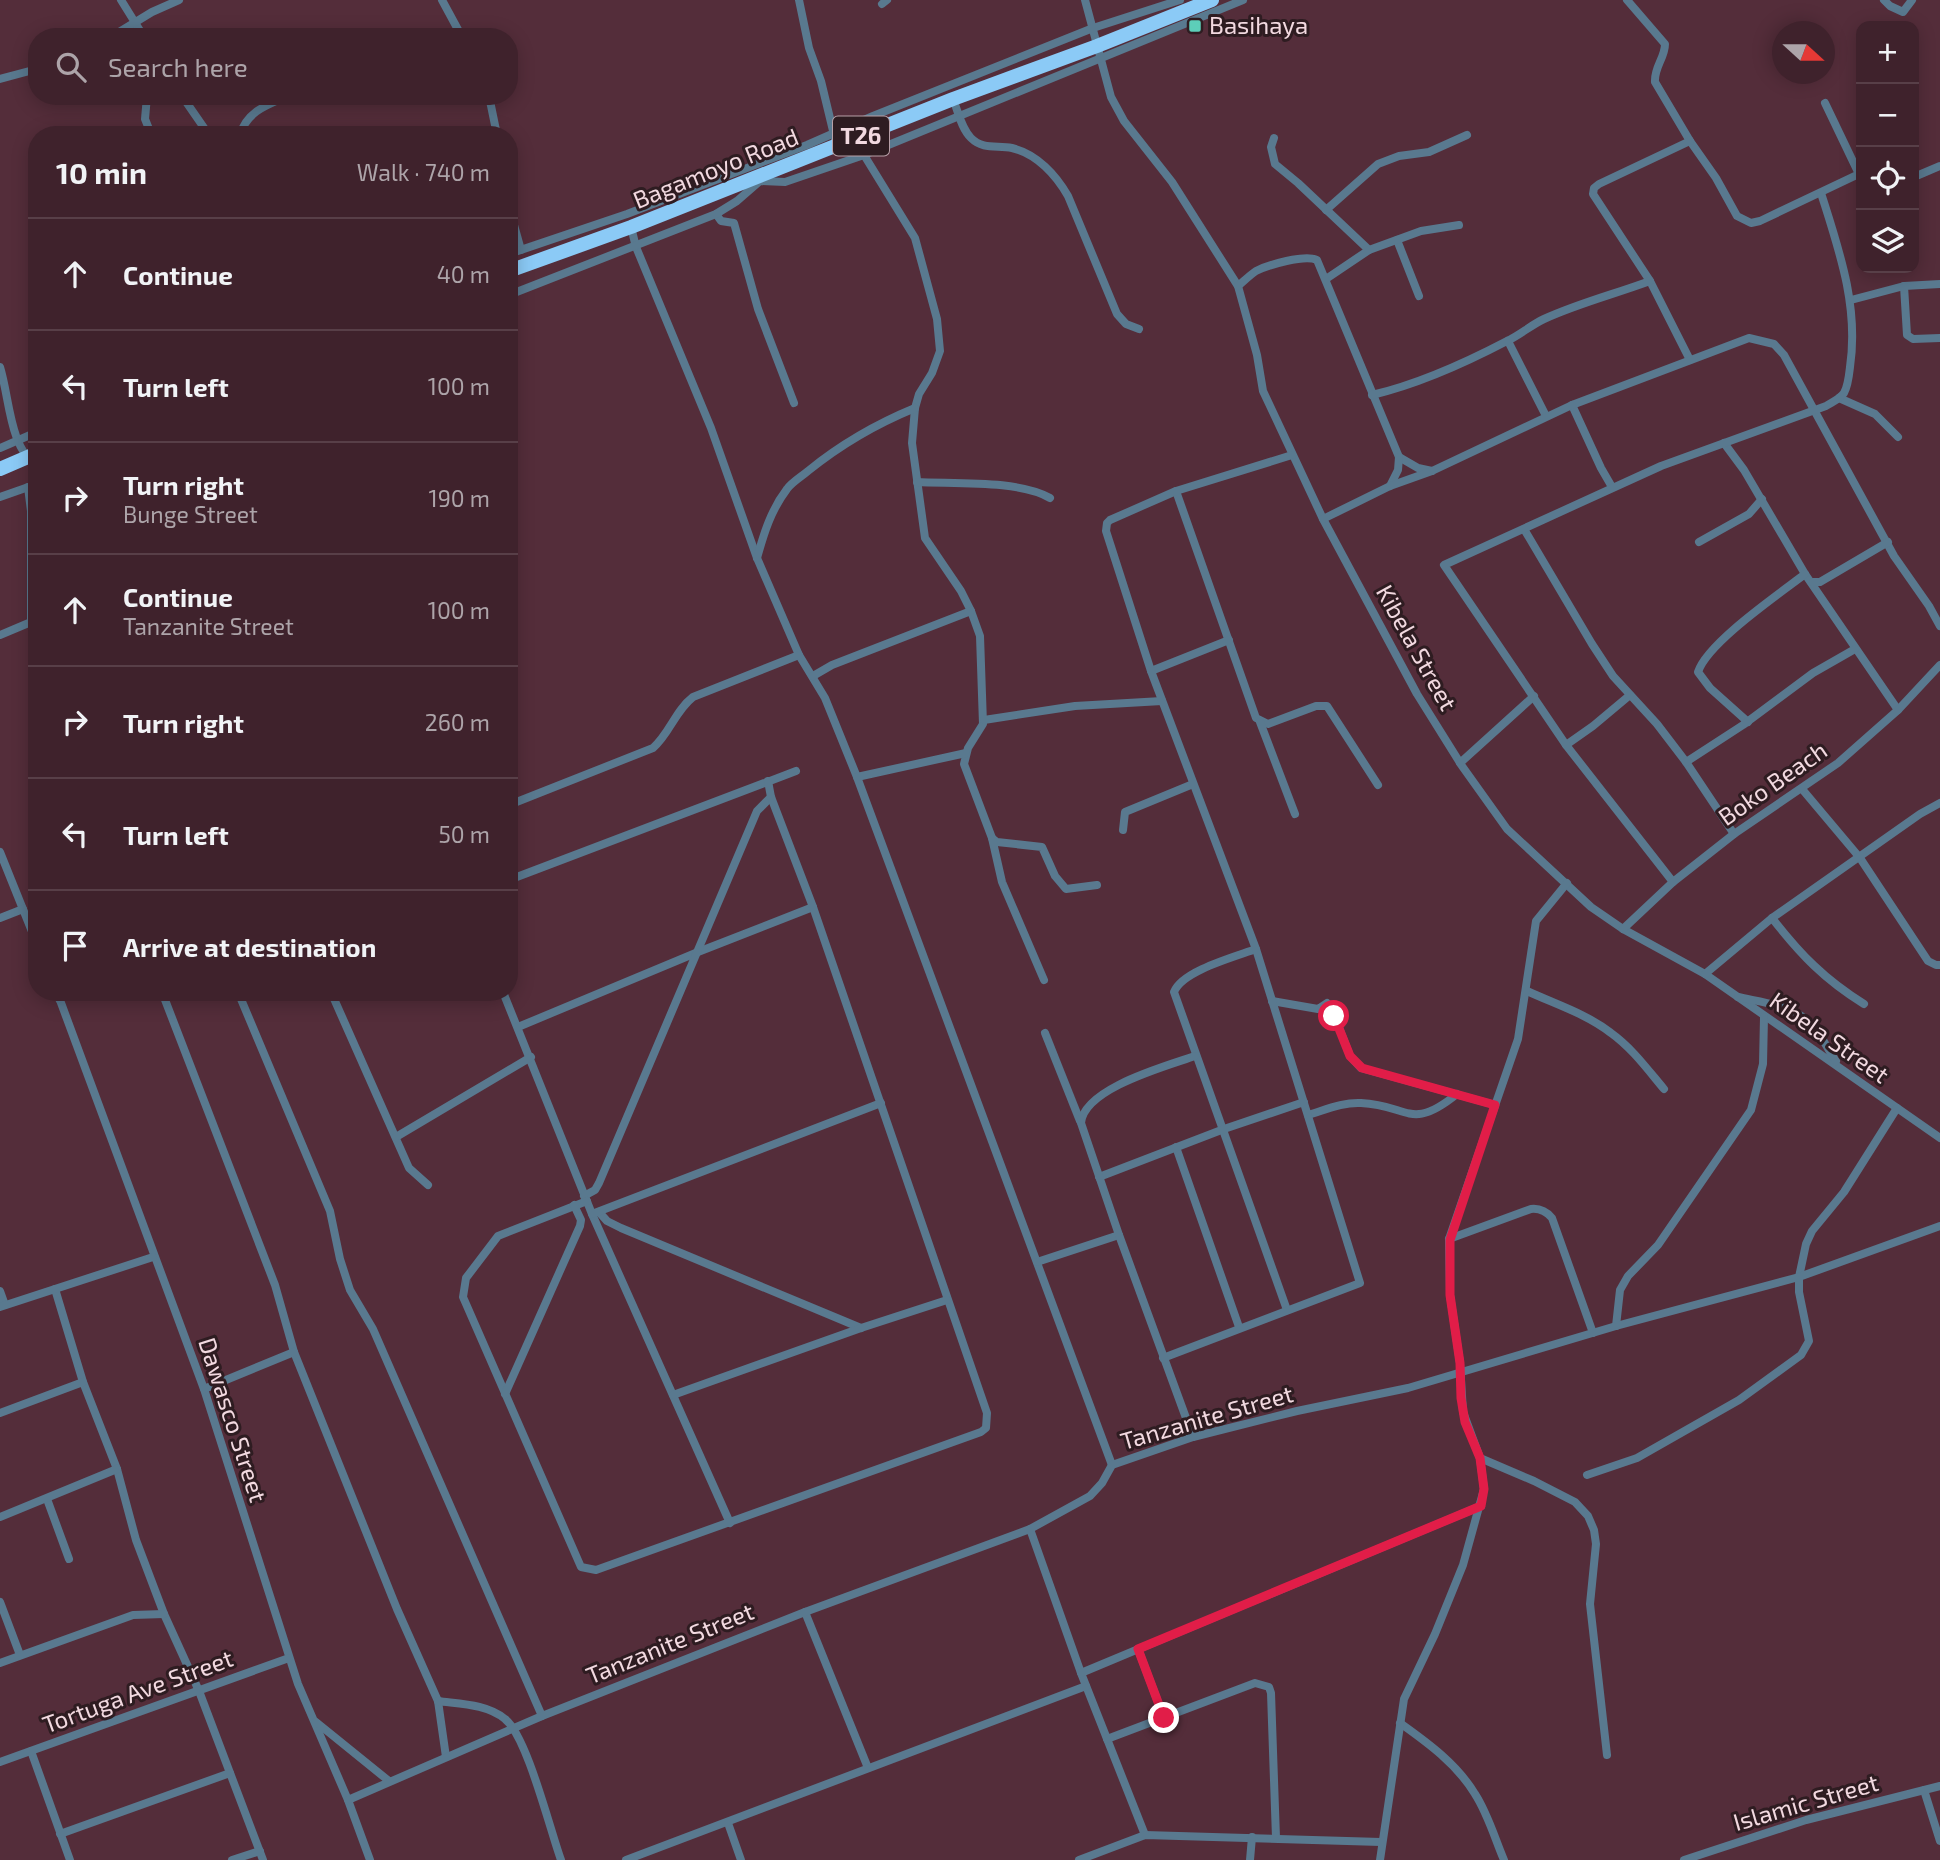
<!DOCTYPE html>
<meta charset="utf-8">
<style>
body{margin:0;font-family:"Exo 2",sans-serif;background:#4a2f38;color:#f1f3f6}
.controls{position:absolute;right:21px;top:21px;display:grid;overflow:hidden;border-radius:14px;box-shadow:0 4px 18px #0003}
.controls button{width:63px;height:63px;display:grid;place-items:center;padding:0;border:0;border-bottom:2px solid #583f48;background:#3f222c;color:#f1f3f6;font:35px sans-serif}
.compass{position:absolute;left:1772px;top:21px;width:63px;height:63px;border-radius:50%;background:#3f222c;box-shadow:0 4px 18px #0003;rotate:111deg}
.stop{position:absolute;width:21px;height:21px;margin:-16px;border:5px solid #e11d48;border-radius:50%;background:#fff}
.stop.end{background:#e11d48;border-color:#fff;box-shadow:0 2px 7px #0008}
.list{margin:0;padding:0;list-style:none}
h2{display:flex;justify-content:space-between;align-items:center;height:91px;margin:0;padding:0 28px;font-size:30px}
h2 small{font-size:23px;font-weight:400;color:#ada4a9}
.list li{display:grid;grid-template-columns:46px 1fr auto;gap:21px;align-items:center;box-sizing:border-box;height:112px;padding:0 28px;border-top:2px solid #583f48}
.list b{display:block;font-size:26px;white-space:nowrap}
.list p{margin:0;font-size:23px;white-space:nowrap;color:#ada4a9}
.list em{font-size:23px;font-style:normal;color:#ada4a9}
.icon{flex:none;width:38px;height:38px;fill:none;stroke:currentColor;stroke-width:2;stroke-linecap:round;stroke-linejoin:round}
.map{position:relative;flex:none;width:1940px;height:1860px;overflow:hidden}
.search{position:absolute;background:#3f222c;box-shadow:0 4px 18px #0003;left:28px;top:28px;width:490px;height:77px;display:flex;align-items:center;gap:18px;box-sizing:border-box;padding:0 24px;border-radius:28px;color:#ada4a9;font-size:26px}
.panel{position:absolute;background:#3f222c;box-shadow:0 4px 18px #0003;left:28px;top:126px;width:490px;height:875px;border-radius:28px}
.map>svg:first-child{display:block}
.lines{fill:none;stroke-linecap:round;stroke-linejoin:round}
.street{stroke:#59798f;stroke-width:8}
.highway{stroke:#8bcaf6;stroke-width:14}
.route{stroke:#e11d48;stroke-width:9}
.poi-dot{fill:#5dceb9;stroke:#2e1c21;stroke-width:2.5}
.labels{text-anchor:middle;stroke-width:6;stroke-linejoin:round;paint-order:stroke}
.shield{fill:#2e1c21;stroke:#b7a0a7;stroke-width:2}
.shield-label{font-size:23px;font-weight:bold;fill:#f2d9e0}
.poi-label{font-size:24px;fill:#f2d9e0;stroke:#2e1c21;text-anchor:start}
.street-label{font-size:24px;fill:#f2d9e0;stroke:#2e1c21}
</style>
<div class="map">
<svg width="1940" height="1860" viewBox="0 0 1940 1860">
<rect width="100%" height="100%" fill="#542d3a"/>
<g class="lines">
<g class="street">
<polyline points="121,0 144,37"/>
<polyline points="442,0 462,37"/>
<polyline points="799,0 809,48 821,81 835,139"/>
<polyline points="1085,0 1111,97 1124,121 1172,182 1238,286 1257,355 1263,391 1323,519 1417,694 1462,766 1507,829 1591,907 1623,929 1705,974 1940,1138"/>
<path d="M1627,0L1665,44C1665,58 1654,67 1655,82L1690,141L1716,178L1737,216L1751,223L1760,221L1861,173"/>
<polyline points="1884,0 1890,6 1903,12 1912,0"/>
<polyline points="882,4 887,0"/>
<polyline points="111,37 152,12 179,0"/>
<polyline points="0,79 37,69"/>
<polyline points="182,96 209,135"/>
<polyline points="489,96 497,135"/>
<path d="M953,99C958,111 961,128 971,138C983,150 997,145 1012,148C1037,154 1056,175 1068,196L1117,314L1126,324L1139,329"/>
<polyline points="1825,103 1859,174"/>
<polyline points="146,135 149,129 145,119 147,96"/>
<path d="M240,135C247,111 267,105 288,96"/>
<polyline points="860,137 864,155 915,238 937,319 940,351 932,373 919,394 915,408 912,443 925,538 961,591 971,611 980,636 983,724 968,748 964,764 992,838 997,842 1042,847 1055,876 1066,889 1097,885"/>
<polyline points="1274,138 1271,147 1275,164 1298,183 1369,250"/>
<polyline points="1690,141 1599,184 1594,188 1593,194 1650,281 1690,360"/>
<polyline points="1914,177 1940,166"/>
<polyline points="509,207 521,250"/>
<polyline points="1326,210 1378,164 1399,156 1429,152 1467,135"/>
<polyline points="716,214 721,221 734,223 758,309 794,403"/>
<polyline points="631,227 636,247 711,428 757,558 799,655 825,698 857,777 1112,1465"/>
<polyline points="1397,240 1419,296"/>
<polyline points="509,254 627,214 807,145 873,116 1093,28 1180,0"/>
<polyline points="1326,279 1369,250 1421,231 1459,225"/>
<path d="M1238,286C1244,281 1250,275 1256,271C1268,265 1305,254 1317,260L1399,457L1418,468L1432,471"/>
<polyline points="1904,286 1907,335 1913,339 1940,338"/>
<polyline points="509,295 716,214 737,201 760,181 785,182 864,155 1243,0"/>
<polyline points="1851,300 1904,286 1940,284"/>
<polyline points="1508,341 1546,416"/>
<path d="M0,367C10,400 9,445 37,468"/>
<path d="M1372,395C1419,384 1465,363 1507,341C1520,335 1531,325 1544,319C1579,303 1615,294 1650,281"/>
<polyline points="1839,398 1875,414 1898,437"/>
<polyline points="1572,405 1601,468 1612,487"/>
<polyline points="1724,443 1744,470 1805,574 1898,710"/>
<polyline points="0,448 37,432"/>
<path d="M917,482C953,484 1020,480 1050,498"/>
<polyline points="1390,486 1398,470 1399,457"/>
<polyline points="1176,491 1256,718 1268,724 1316,706 1327,706 1378,785"/>
<polyline points="0,497 37,484"/>
<polyline points="1323,519 1390,486 1432,471 1572,405 1749,338 1774,344 1784,355 1894,556 1929,606 1940,626"/>
<polyline points="1524,529 1592,644 1613,676 1657,724 1686,762 1734,834"/>
<polyline points="1699,542 1749,514 1762,499"/>
<path d="M757,558C764,533 771,510 787,489C792,482 801,477 808,471C840,445 876,424 915,408"/>
<polyline points="1813,582 1820,582 1888,542"/>
<polyline points="0,635 31,622 31,511 28,487"/>
<polyline points="1151,671 1229,640"/>
<polyline points="813,676 832,665 971,611"/>
<polyline points="984,720 1075,706 1162,701"/>
<polyline points="1260,722 1295,814"/>
<path d="M1748,722L1710,688L1698,672C1707,643 1779,594 1805,574"/>
<polyline points="1566,745 1593,726 1630,695"/>
<polyline points="1686,762 1743,725 1813,673 1855,649"/>
<polyline points="1460,763 1534,696"/>
<polyline points="857,777 966,753"/>
<polyline points="509,787 516,802"/>
<polyline points="1802,789 1860,858 1928,961 1936,965 1940,965"/>
<path d="M509,805L653,748C670,733 675,711 693,697L799,655"/>
<polyline points="1123,830 1125,812 1193,784"/>
<polyline points="992,838 1002,882 1044,980"/>
<polyline points="0,852 37,944"/>
<polyline points="509,880 796,771"/>
<path d="M1673,882L1566,745L1444,565L1661,466L1826,406C1832,402 1840,399 1844,393C1848,386 1849,376 1850,367C1859,306 1839,250 1821,193"/>
<polyline points="0,918 23,909"/>
<path d="M1772,918C1801,955 1824,979 1864,1004"/>
<polyline points="1623,929 1673,882 1734,834 1838,763 1898,710 1940,665"/>
<path d="M1256,949C1234,957 1182,971 1174,992L1287,1310"/>
<polyline points="1705,974 1772,918 1920,814 1940,803"/>
<path d="M1527,991C1555,1004 1587,1014 1611,1033C1632,1048 1648,1070 1664,1089"/>
<polyline points="57,992 204,1389 298,1684 348,1800 370,1860"/>
<polyline points="162,992 275,1285 294,1352 397,1609 438,1701 446,1757"/>
<polyline points="238,992 330,1211 340,1259 350,1290 373,1329 542,1716"/>
<polyline points="331,992 409,1168 428,1185"/>
<polyline points="503,992 592,1214 730,1523"/>
<path d="M1738,997C1765,1003 1796,1005 1815,1028C1823,1038 1828,1050 1836,1061"/>
<polyline points="59,999 71,992"/>
<polyline points="1272,1001 1318,1009 1327,1003 1331,1007 1350,1056 1361,1068 1495,1105"/>
<polyline points="518,1027 698,952 813,907"/>
<polyline points="1045,1033 1080,1121"/>
<path d="M1308,1115C1325,1110 1343,1102 1361,1103C1409,1105 1410,1132 1457,1094"/>
<polyline points="396,1137 531,1057"/>
<polyline points="1176,1147 1239,1327"/>
<polyline points="1099,1177 1224,1129 1304,1102"/>
<polyline points="584,1196 595,1190 599,1183 757,811 771,797"/>
<polyline points="587,1201 498,1236 466,1278 463,1297 581,1567 596,1570 981,1432 986,1428 987,1413 813,907 771,797 768,781"/>
<polyline points="599,1212 607,1221 621,1228 861,1328"/>
<polyline points="592,1214 881,1103"/>
<path d="M1449,1239L1531,1209C1540,1208 1546,1211 1552,1218L1593,1333"/>
<polyline points="1037,1262 1119,1235"/>
<polyline points="55,1289 83,1382 117,1469 136,1540 164,1614 199,1691 263,1860"/>
<polyline points="0,1291 5,1305"/>
<polyline points="0,1307 153,1257"/>
<polyline points="1616,1326 1620,1290 1628,1276 1658,1245 1751,1110 1763,1064 1764,1017"/>
<polyline points="1163,1358 1360,1283 1256,949 1151,671 1106,531 1107,523 1110,520 1176,491 1292,455"/>
<polyline points="204,1389 294,1352"/>
<polyline points="505,1394 580,1226 581,1220 574,1205"/>
<polyline points="673,1395 861,1328 947,1300"/>
<polyline points="0,1413 83,1382"/>
<path d="M1193,1437L1119,1235L1081,1123C1084,1088 1167,1066 1195,1056"/>
<polyline points="1480,1458 1534,1481 1575,1502 1588,1516 1594,1530 1596,1544 1590,1604 1607,1755"/>
<polyline points="1587,1475 1637,1458 1739,1400 1801,1355 1809,1341 1799,1292 1799,1277 1806,1244 1812,1231 1844,1192 1897,1108"/>
<polyline points="47,1499 69,1559"/>
<polyline points="0,1517 117,1469"/>
<polyline points="1030,1529 1081,1673 1145,1835"/>
<polyline points="0,1602 20,1655"/>
<polyline points="805,1612 868,1768"/>
<polyline points="1138,1649 1164,1718"/>
<polyline points="0,1663 133,1615 164,1614"/>
<polyline points="1081,1673 1481,1506"/>
<path d="M438,1701C460,1704 487,1704 505,1719C527,1736 550,1830 561,1860"/>
<polyline points="316,1722 389,1781"/>
<path d="M1400,1723C1428,1743 1457,1764 1475,1794C1488,1814 1495,1839 1504,1860"/>
<polyline points="1107,1739 1255,1683 1269,1687 1271,1693 1276,1838"/>
<polyline points="31,1751 70,1860"/>
<polyline points="0,1762 289,1658"/>
<polyline points="1924,1790 1940,1841"/>
<polyline points="348,1800 542,1716 805,1612 1030,1529 1090,1496 1102,1483 1112,1465 1193,1437 1297,1411 1408,1388 1616,1326 1799,1277 1940,1226"/>
<polyline points="728,1823 741,1860"/>
<polyline points="60,1834 230,1773"/>
<polyline points="232,1860 260,1851"/>
<polyline points="626,1860 1086,1686"/>
<polyline points="1079,1860 1145,1835 1381,1842"/>
<polyline points="1250,1860 1252,1837"/>
<polyline points="1380,1860 1404,1699 1435,1634 1463,1565 1484,1489 1480,1458 1463,1412 1460,1363 1450,1295 1449,1239 1518,1039 1536,921 1567,883"/>
<polyline points="1684,1860 1806,1820 1940,1786"/>
</g>
<g class="highway">
<polyline points="509,271 631,227 953,99 1097,46 1212,0"/>
<polyline points="0,469 37,453"/>
</g>
</g>
<g class="lines">
<polyline class="route" points="1164,1718 1138,1649 1481,1506 1484,1489 1480,1458 1465,1422 1461,1398 1460,1363 1450,1295 1450,1240 1495,1105 1362,1068 1350,1056 1334,1016"/>
</g>
<rect class="poi-dot" x="1188" y="19" width="14" height="14" rx="3.5"/>
<g class="labels">
<rect class="shield" x="833" y="116.5" width="56" height="39" rx="5"/>
<g class="shield-label">
<text x="861" y="144">T26</text>
</g>
<g class="poi-label">
<text x="1209" y="34">Basihaya</text>
</g>
<g class="street-label">
<text transform="translate(716 169) rotate(-22)" y="8">Bagamoyo Road</text>
<text transform="translate(1416 648) rotate(61)" y="8">Kibela Street</text>
<text transform="translate(1773 784) rotate(-35)" y="8">Boko Beach</text>
<text transform="translate(1829 1038) rotate(35)" y="8">Kibela Street</text>
<text transform="translate(1207 1418) rotate(-16)" y="8">Tanzanite Street</text>
<text transform="translate(232 1420) rotate(72)" y="8">Dawasco Street</text>
<text transform="translate(670 1644) rotate(-22)" y="8">Tanzanite Street</text>
<text transform="translate(138 1692) rotate(-20)" y="8">Tortuga Ave Street</text>
<text transform="translate(1806 1803) rotate(-16)" y="8">Islamic Street</text>
</g>
</g>
</svg>
<div class="controls">
<button>+</button>
<button>−</button>
<button><svg class="icon" aria-label="locate" viewBox="0 0 24 24"><circle cx="12" cy="12" r="6"/><path d="M12 2v4M12 18v4M2 12h4M18 12h4"/></svg></button>
<button><svg class="icon" aria-label="layers" viewBox="0 0 24 24"><path d="M12 4l9 5-9 5-9-5zM3 14l9 5 9-5"/></svg></button>
</div>
<svg class="compass" viewBox="-18 -18 36 36"><path d="M0-13l5 13h-10z" fill="#e53935"/><path d="M0 13l5-13h-10z" fill="#ada4a9"/></svg>
<div class="stop" style="left:1334px;top:1016px"></div>
<div class="stop end" style="left:1164px;top:1718px"></div>
<div class="search"><svg class="icon" aria-label="search" viewBox="0 0 24 24"><circle cx="10" cy="10" r="6"/><path d="M15 15l6 6"/></svg>Search here</div>
<section class="panel">
<h2>10 min<small>Walk · 740 m</small></h2>
<ul class="list">
<li><svg class="icon" aria-label="ahead" viewBox="0 0 24 24"><path d="M12 20V5M6 11l6-6 6 6"/></svg><div><b>Continue</b></div><em>40 m</em></li>
<li><svg class="icon" aria-label="left" viewBox="0 0 24 24"><path d="M17 20v-9H6M10 6l-5 5 5 5"/></svg><div><b>Turn left</b></div><em>100 m</em></li>
<li><svg class="icon" aria-label="right" viewBox="0 0 24 24"><path d="M7 20v-9h11M14 6l5 5-5 5"/></svg><div><b>Turn right</b><p>Bunge Street</p></div><em>190 m</em></li>
<li><svg class="icon" aria-label="ahead" viewBox="0 0 24 24"><path d="M12 20V5M6 11l6-6 6 6"/></svg><div><b>Continue</b><p>Tanzanite Street</p></div><em>100 m</em></li>
<li><svg class="icon" aria-label="right" viewBox="0 0 24 24"><path d="M7 20v-9h11M14 6l5 5-5 5"/></svg><div><b>Turn right</b></div><em>260 m</em></li>
<li><svg class="icon" aria-label="left" viewBox="0 0 24 24"><path d="M17 20v-9H6M10 6l-5 5 5 5"/></svg><div><b>Turn left</b></div><em>50 m</em></li>
<li><svg class="icon" aria-label="arrive" viewBox="0 0 24 24"><path d="M6 21V4h12l-3 4 3 4H6"/></svg><div><b>Arrive at destination</b></div></li>
</ul>
</section>
</div>
